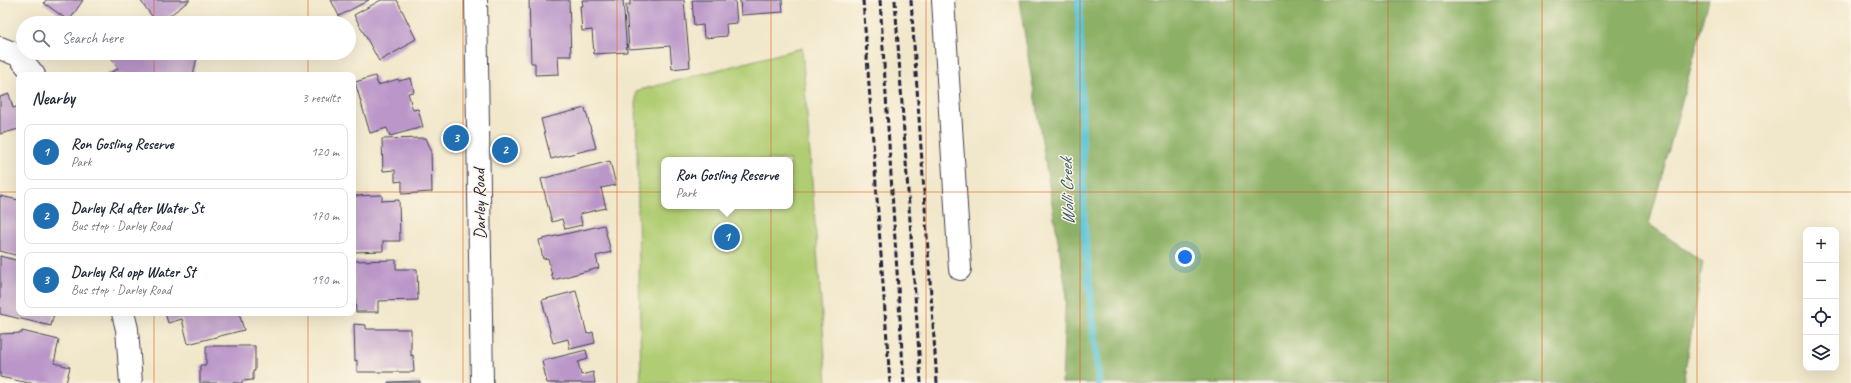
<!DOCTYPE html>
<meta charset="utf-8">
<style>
body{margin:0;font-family:Caveat,sans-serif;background:#f6f6f7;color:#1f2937}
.controls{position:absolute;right:12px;bottom:12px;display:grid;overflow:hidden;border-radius:8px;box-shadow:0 4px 16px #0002}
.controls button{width:36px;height:36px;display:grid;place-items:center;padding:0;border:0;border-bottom:1px solid #e0e1e3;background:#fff;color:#1f2937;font:20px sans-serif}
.you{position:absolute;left:1185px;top:257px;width:14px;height:14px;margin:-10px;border:3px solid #fff;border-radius:50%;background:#1a73e8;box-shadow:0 0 0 6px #1a73e833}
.badge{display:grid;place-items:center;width:26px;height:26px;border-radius:50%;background:#1f6fb2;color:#fff;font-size:13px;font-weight:700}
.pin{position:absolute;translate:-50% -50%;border:2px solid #fff;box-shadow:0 1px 4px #0006}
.popup{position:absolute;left:661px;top:157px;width:132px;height:52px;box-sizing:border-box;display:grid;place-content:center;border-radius:8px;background:#fff;filter:drop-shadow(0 1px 3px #0005);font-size:13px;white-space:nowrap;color:#747a83}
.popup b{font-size:15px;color:#1f2937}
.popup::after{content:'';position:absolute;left:50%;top:100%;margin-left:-8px;border:8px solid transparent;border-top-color:#fff}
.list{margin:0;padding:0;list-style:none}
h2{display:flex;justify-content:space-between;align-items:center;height:52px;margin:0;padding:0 16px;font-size:17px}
h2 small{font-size:13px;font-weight:400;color:#747a83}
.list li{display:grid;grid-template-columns:26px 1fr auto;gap:12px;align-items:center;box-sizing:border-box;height:56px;margin:0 8px 8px;padding:0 8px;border:1px solid #e0e1e3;border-radius:8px}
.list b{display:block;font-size:15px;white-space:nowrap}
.list p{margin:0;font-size:13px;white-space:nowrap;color:#747a83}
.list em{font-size:13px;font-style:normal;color:#747a83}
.icon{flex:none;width:22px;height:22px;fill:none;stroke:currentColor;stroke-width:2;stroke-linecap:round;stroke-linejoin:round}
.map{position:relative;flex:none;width:1851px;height:383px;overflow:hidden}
.search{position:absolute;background:#fff;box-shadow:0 4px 16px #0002;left:16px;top:16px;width:340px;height:44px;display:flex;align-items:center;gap:10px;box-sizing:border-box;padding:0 14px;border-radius:22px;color:#747a83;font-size:15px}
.panel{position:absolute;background:#fff;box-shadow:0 4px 16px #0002;left:16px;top:72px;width:340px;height:244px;border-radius:8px}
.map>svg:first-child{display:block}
.green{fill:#b1cd73;stroke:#6a7857;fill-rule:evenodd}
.forest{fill:#8cb065;stroke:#576950}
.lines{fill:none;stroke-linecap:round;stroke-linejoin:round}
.stream{stroke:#5bc5d6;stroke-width:8}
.building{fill:#ba96c9}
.minor-casing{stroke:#414050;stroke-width:24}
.minor{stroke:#fff;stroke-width:22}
.rail{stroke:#22223b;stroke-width:3;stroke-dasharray:6 3;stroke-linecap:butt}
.grid{fill:none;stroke:#de560e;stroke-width:1;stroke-opacity:0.55}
.labels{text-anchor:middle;stroke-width:3;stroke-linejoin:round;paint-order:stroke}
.street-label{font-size:17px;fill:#22223b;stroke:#fcf5e5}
.water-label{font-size:18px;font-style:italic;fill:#365b71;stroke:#fcf5e5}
</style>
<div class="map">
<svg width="1851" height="383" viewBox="0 0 1851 383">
<rect width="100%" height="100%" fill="#fcf5e5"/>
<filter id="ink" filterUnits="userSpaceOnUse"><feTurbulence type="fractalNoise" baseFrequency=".025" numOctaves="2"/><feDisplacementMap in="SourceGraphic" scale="8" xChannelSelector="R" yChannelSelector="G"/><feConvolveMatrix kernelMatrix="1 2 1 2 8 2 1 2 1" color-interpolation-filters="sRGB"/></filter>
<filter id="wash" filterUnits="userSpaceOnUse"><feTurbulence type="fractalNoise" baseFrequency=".012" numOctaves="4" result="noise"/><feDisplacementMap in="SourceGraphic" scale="16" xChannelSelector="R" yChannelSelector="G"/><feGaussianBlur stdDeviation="0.9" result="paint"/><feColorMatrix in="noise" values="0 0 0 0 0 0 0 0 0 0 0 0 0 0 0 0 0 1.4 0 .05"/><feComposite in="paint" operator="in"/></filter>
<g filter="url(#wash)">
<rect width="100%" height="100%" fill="#f1e7ca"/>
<path class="green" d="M802,48L827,383H641L636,91ZM664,160H790V206H664Z"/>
<polygon class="forest" points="1019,0 1709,0 1649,224 1703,262 1683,383 1062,383 1066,290"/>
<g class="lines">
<polyline class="stream" points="1079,0 1084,228 1099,383"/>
</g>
<g id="blocks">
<g class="building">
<polygon points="46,0 83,0 69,21 44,3"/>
<polygon points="140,0 190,0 160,23 157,23"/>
<polygon points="331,0 369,0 339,16"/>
<polygon points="381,0 397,0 416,39 407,44 408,45 379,61 354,15"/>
<polygon points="529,0 569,0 571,56 558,56 559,74 535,75 535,63 531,63"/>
<polygon points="582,0 623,0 627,52 594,54 592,30 582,31 580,6 583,6"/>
<polygon points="630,0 684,0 690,67 672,69 670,46 629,49 626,5 630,5"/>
<polygon points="692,0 735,0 737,23 726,24 727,36 704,38 703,25 694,26"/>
<polygon points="740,0 782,0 783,12 741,15"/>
<polygon points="119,53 198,53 193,75 107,75 107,74 118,69 111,57"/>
<polygon points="375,76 378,85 398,79 399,81 411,78 414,92 408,93 413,110 418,109 423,127 390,136 387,128 370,133 355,82"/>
<polygon points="9,94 13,108 19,106 19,129 0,134 0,97"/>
<polygon points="585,108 596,148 551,159 541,119"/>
<polygon points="426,138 431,150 432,192 402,194 402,181 395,182 395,170 383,171 382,139"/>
<polygon points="610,161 616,185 601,188 606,208 580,214 582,225 565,229 562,219 552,222 541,179"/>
<polygon points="382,195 382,201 399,200 400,241 383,241 383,251 353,252 353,196"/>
<polygon points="0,196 19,200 19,256 0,251"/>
<polygon points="604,225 611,252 596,256 599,268 553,280 548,258 543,259 539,240"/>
<polygon points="0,256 19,261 19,313 54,313 51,326 0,314"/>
<polygon points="396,260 396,269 417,269 418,300 378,301 378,312 356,312 355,296 353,296 353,290 354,261"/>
<polygon points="576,291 587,334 593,332 595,343 570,349 568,339 553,343 542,300"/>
<polygon points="165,313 239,313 244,330 188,344 182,319 168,323"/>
<polygon points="354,324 366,325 366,329 411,329 411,356 413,355 414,372 357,372 357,360 355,361"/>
<polygon points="22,331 59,340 54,363 70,367 66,383 29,383 0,377 0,334 22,333"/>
<polygon points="206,346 255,346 255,371 253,371 253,380 242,381 242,383 200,383 200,365 206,365"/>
<polygon points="586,350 588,359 578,362 581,375 593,372 595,383 547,383 542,361"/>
<polygon points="420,381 420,383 388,383 388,382"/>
</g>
</g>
</g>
<g filter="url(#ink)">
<use href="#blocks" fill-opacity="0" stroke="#414050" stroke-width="1"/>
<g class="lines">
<defs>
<g id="minor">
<polyline points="476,0 482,383"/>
<polyline points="943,0 960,269"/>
<polyline points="0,48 18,55 34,75"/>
<polyline points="123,313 127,329 131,383"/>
</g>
</defs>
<use href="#minor" class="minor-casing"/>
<use href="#minor" class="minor"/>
<g class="rail">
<polyline points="863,0 890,383"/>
<polyline points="880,0 904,383"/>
<polyline points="895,0 921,383"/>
<polyline points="911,0 937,383"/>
</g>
</g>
</g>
<path class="grid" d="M154,0V23M308,0V23M463,0V383M617,0V383M771,0V383M926,0V383M1080,0V383M1234,0V383M1388,0V383M1542,0V383M1697,0V383M154,53V75M308,53V75M0,192H19M353,192H1851M154,313V383M308,313V383"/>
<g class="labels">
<g class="street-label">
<text transform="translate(479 204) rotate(-91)" y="6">Darley Road</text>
</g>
<g class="water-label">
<text transform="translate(1067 192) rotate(-92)" y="6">Wolli Creek</text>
</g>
</g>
</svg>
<div class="controls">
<button>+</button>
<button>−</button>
<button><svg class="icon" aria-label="locate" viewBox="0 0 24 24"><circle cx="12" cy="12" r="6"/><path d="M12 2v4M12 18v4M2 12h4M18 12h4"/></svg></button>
<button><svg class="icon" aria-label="layers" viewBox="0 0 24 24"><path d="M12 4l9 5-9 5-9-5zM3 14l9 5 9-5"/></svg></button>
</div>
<div class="you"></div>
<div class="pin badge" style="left:727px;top:237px">1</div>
<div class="popup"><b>Ron Gosling Reserve</b>Park</div>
<div class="pin badge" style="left:505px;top:150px">2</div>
<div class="pin badge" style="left:456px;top:138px">3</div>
<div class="search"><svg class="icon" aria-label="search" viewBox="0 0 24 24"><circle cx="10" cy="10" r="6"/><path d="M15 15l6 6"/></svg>Search here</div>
<section class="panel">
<h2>Nearby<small>3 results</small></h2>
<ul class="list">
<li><span class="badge">1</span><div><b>Ron Gosling Reserve</b><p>Park</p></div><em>120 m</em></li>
<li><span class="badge">2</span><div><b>Darley Rd after Water St</b><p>Bus stop · Darley Road</p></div><em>170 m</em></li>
<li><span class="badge">3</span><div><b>Darley Rd opp Water St</b><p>Bus stop · Darley Road</p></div><em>190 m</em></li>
</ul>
</section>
</div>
